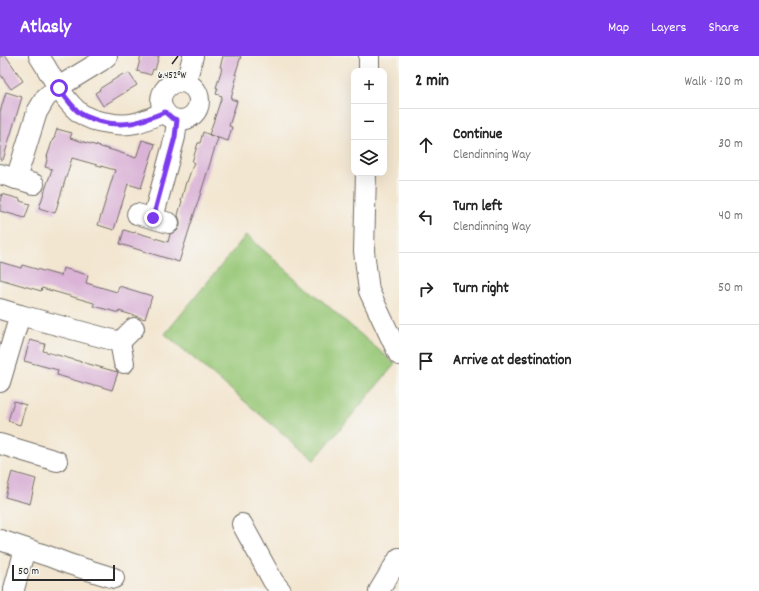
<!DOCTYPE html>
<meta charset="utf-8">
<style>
body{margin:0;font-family:Dekko,sans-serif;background:#f2f2f2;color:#222}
.controls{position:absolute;right:12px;top:12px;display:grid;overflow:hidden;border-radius:8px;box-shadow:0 4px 16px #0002}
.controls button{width:36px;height:36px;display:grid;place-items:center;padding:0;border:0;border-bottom:1px solid #e0e0e0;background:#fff;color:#222;font:20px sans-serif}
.scale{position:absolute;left:12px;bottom:10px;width:103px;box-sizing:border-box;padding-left:4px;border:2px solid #2b2b2b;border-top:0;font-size:11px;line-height:14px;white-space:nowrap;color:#2b2b2b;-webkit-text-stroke:3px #f6f6f2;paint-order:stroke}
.stop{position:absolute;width:12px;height:12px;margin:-9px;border:3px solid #7c3aed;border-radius:50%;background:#fff}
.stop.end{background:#7c3aed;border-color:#fff;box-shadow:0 1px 4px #0008}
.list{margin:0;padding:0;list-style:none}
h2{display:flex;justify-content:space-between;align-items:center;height:52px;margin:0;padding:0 16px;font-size:17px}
h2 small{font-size:13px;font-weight:400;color:#767676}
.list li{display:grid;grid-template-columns:26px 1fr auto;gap:12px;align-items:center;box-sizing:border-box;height:72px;padding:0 16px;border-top:1px solid #e0e0e0}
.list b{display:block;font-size:15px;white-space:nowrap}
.list p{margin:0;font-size:13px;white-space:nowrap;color:#767676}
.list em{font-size:13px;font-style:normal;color:#767676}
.icon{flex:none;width:22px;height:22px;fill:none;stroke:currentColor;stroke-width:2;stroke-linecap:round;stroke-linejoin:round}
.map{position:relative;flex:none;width:399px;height:535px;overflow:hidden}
header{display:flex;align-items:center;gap:24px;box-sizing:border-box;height:56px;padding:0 20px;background:#7c3aed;color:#fff}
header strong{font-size:19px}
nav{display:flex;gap:22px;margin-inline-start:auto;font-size:14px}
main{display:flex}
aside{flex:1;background:#fff}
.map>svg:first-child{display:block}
.green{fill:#97c776;stroke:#617950}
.building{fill:#dab3d7}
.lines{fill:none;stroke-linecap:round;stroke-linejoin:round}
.minor-casing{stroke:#716c65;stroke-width:22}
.minor{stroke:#fff;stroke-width:20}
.route{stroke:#7c3aed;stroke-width:5}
.ticks{fill:none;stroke:#2b2b2b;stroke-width:1.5}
.ticks-label{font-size:10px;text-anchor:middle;fill:#2b2b2b;stroke:#f6f6f2;stroke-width:3;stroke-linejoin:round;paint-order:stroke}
</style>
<header>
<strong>Atlasly</strong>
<nav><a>Map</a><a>Layers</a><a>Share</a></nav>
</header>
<main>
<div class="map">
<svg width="399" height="535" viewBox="0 0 399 535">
<rect width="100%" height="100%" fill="#f6f6f2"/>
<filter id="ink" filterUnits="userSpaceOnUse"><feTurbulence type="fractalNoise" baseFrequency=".025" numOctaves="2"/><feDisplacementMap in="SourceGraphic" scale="8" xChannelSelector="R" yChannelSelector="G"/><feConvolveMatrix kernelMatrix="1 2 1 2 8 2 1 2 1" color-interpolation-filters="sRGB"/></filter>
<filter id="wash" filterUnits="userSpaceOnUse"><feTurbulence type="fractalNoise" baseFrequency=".012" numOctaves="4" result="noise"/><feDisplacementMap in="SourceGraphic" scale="16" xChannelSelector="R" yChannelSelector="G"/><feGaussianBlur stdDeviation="0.9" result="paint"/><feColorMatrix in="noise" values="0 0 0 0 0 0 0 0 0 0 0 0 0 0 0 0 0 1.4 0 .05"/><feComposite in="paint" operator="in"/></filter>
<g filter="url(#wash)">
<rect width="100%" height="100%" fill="#f3e6d0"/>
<polygon class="green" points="246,179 395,308 314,404 165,278"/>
<g id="blocks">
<g class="building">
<polygon points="0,0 6,0 23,25 11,33 0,18"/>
<polygon points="141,0 159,0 155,14 153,13 151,19 137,15"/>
<polygon points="223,0 241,0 235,19 237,19 231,43 237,45 229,70 232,71 228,85 209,79 222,40 216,38 218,32 216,32 222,12 220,11"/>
<polygon points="129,17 137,29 103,50 95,37 100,34 99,33 123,18 124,20"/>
<polygon points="6,36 22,41 3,104 0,104 0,56"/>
<polygon points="57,73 72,77 70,82 115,95 136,102 142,84 155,88 141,132 128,128 114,174 98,169 115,114 72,102 55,157 39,152 52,113 45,111 48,101 47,101 53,83 54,83"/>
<polygon points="203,76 218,82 179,206 120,188 124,174 134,177 135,176 168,186 170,178 177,175 180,170 180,165 178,159 182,145 181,145 186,126 187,126 194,106 192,106 198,87 200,87"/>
<polygon points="2,138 20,143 20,145 30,148 25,162 0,155 0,144"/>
<polygon points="0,206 21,212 22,209 61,220 63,212 88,219 86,227 117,236 119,230 152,240 145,263 119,255 119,257 94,250 94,247 42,232 41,235 0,223"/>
<polygon points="30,284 45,288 43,295 117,316 118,316 112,334 95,329 94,330 57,319 58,314 24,305"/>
<polygon points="14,345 26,349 20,369 8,365"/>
<polygon points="12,416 36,423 30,448 5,441"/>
</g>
</g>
</g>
<g filter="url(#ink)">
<use href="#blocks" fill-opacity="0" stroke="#716c65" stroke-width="1"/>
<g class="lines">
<defs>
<g id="minor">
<path d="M39,0C51,18 63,44 80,57C88,63 99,66 109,67C118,69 127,69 136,67C146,64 155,60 165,56"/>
<polyline points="369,15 369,0"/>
<circle cx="180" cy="45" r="19"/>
<polyline points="186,26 193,0"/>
<polyline points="366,117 364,195 369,235 399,299"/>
<polyline points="0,118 34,128"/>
<polyline points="16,123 37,56 46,41 65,27 101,5 107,0"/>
<polyline points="137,158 169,167"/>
<polyline points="153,162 175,81 177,64"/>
<polyline points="0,253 20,259"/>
<polyline points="124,307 120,286 134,272"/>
<polyline points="0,326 20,259 120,286"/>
<polyline points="0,388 57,405"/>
<polyline points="242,468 273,525 281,535"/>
<polyline points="0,484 48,500 69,508 114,522"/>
<polyline points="14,535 14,533 25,493"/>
<polyline points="379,535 399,502"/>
</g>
</defs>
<use href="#minor" class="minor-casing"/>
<use href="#minor" class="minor"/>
</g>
</g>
<g class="lines" filter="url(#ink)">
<path class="route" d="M59,32C65,41 72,51 81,58C86,61 93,63 98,65C125,72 140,66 165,56L172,62L177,64L175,81L153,162"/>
</g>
<path class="ticks" d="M172,8L178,0"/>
<g class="ticks-label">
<text x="172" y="22">6.452°W</text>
</g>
</svg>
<div class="controls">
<button>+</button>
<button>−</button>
<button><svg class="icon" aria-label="layers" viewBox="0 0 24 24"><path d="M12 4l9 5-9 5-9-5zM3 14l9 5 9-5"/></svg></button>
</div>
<div class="scale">50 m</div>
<div class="stop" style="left:59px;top:32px"></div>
<div class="stop end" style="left:153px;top:162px"></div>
</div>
<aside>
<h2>2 min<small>Walk · 120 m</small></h2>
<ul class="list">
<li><svg class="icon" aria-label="ahead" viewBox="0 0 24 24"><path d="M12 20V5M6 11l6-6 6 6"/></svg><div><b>Continue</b><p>Clendinning Way</p></div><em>30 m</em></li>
<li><svg class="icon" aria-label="left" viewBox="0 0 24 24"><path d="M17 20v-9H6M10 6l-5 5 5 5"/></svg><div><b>Turn left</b><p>Clendinning Way</p></div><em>40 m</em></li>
<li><svg class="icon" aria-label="right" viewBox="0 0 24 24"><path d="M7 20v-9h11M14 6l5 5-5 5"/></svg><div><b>Turn right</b></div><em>50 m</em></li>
<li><svg class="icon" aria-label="arrive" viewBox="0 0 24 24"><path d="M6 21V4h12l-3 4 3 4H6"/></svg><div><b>Arrive at destination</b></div></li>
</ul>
</aside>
</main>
